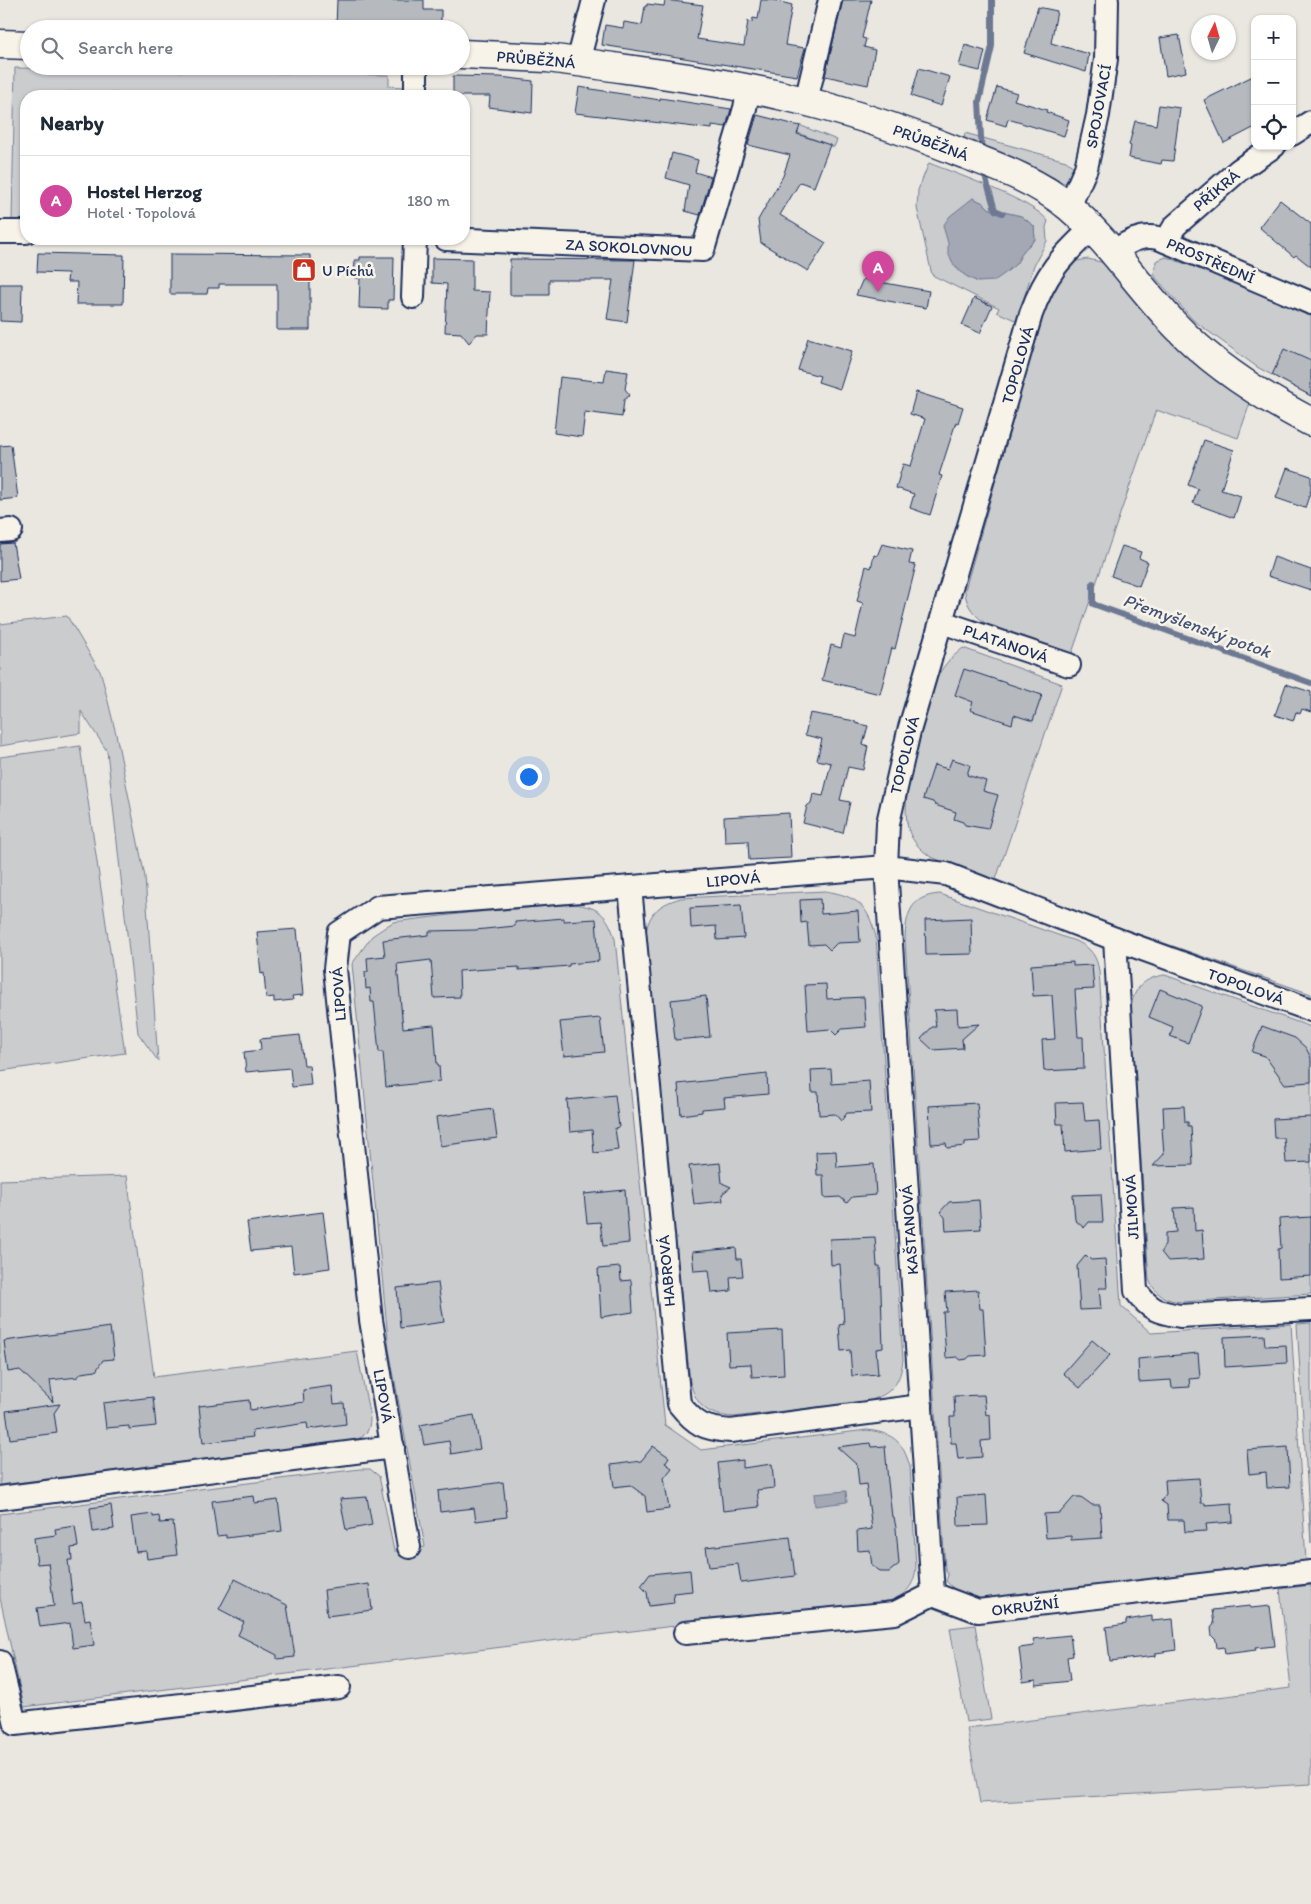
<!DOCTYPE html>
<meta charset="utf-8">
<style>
body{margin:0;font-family:Itim,sans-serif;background:#f6f6f7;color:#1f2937}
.controls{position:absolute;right:15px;top:15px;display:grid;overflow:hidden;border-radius:10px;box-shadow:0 1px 4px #0004}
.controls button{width:45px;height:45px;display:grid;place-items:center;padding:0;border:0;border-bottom:1px solid #e0e1e3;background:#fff;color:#1f2937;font:25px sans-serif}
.compass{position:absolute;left:1191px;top:15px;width:45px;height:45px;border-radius:50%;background:#fff;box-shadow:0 1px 4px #0004;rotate:5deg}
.you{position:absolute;left:528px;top:776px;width:18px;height:18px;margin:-12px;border:4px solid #fff;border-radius:50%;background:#1a73e8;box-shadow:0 0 0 8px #1a73e833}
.badge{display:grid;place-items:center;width:32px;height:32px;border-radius:50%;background:#2563eb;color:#fff;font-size:16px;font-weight:700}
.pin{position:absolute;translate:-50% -41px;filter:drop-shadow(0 1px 2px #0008)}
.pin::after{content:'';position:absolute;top:26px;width:18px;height:15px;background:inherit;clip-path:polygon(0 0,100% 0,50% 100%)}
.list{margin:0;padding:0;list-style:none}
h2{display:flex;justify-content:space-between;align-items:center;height:65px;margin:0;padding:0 20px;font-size:21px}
h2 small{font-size:16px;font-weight:400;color:#747a83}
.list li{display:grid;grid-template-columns:32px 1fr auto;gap:15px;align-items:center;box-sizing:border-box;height:90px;padding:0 20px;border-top:1px solid #e0e1e3}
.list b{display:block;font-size:19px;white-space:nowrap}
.list p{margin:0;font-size:16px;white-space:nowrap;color:#747a83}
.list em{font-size:16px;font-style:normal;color:#747a83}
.icon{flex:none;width:28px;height:28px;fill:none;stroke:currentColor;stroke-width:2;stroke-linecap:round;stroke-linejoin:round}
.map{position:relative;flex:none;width:1311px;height:1904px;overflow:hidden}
.search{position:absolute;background:#fff;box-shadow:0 1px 4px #0004;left:20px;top:20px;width:450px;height:55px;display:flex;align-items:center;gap:12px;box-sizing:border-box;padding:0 18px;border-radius:28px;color:#747a83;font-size:19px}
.panel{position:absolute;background:#fff;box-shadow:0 1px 4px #0004;left:20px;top:90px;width:450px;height:155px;border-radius:20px}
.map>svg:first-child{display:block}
.green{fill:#cbcccd;stroke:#737e96;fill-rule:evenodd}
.water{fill:#a3a8b4;stroke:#6d7892}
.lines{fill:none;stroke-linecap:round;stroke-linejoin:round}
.stream{stroke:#6d7892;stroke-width:6}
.building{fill:#b6babf;stroke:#1b2f5e}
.minor-casing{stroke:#1b2f5e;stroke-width:26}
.tertiary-casing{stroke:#1b2f5e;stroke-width:31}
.minor{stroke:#f7f3e8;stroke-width:22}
.tertiary{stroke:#f7f3e8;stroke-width:28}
.labels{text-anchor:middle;stroke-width:5;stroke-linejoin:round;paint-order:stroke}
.street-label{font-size:16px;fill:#1b2f5e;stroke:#f7f3e8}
.poi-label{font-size:16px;fill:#1b2f5e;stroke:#f7f3e8;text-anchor:start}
.water-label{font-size:18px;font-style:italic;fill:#445378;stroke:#f7f3e8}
</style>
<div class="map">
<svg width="1311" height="1904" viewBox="0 0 1311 1904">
<rect width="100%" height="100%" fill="#eae7e0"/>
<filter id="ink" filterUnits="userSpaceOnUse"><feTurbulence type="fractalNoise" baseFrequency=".02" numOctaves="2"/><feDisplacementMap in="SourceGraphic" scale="10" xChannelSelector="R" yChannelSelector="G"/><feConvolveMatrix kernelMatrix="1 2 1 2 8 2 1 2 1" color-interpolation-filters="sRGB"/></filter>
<g filter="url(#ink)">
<g class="green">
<polygon points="15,68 389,75 389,86 404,87 404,96 138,96 138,94 67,92 67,96 26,96 26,221 12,221"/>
<polygon points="799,125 837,140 834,147 798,133"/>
<polygon points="965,133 1066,161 1075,168 1069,181 1064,183 1026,164 964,140"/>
<path d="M929,163C954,173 1034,201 1048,221L1046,227L1047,241L1034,265L1017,321L997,312L999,308L932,275L917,208L918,190ZM973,198L983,203L990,209L1021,216L1034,226L1035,240L1024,250L1016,264L978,282C949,269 943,256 955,227C960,215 963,207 973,198Z"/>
<polygon points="1166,257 1211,273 1311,316 1311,396 1257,367 1193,320 1156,278 1154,273 1156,261"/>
<path d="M1088,259L1105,263L1251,400L1238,438L1156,410L1072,653L988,625C976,617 965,606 965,590L1041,319L1053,287L1077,261Z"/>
<polygon points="67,616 101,673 116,734 145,877 158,1061 138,1033 107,751 81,711 81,733 0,746 0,624"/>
<path d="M963,648L1062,684L995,882L931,857C919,849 909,838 907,823C903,798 912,772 918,747C923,725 928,702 936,680C942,666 951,658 963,648Z"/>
<polygon points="80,746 125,1053 0,1071 0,757"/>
<polygon points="994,884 1311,994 1311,1006"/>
<path d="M825,891C857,896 868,905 876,937L903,1360C900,1384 892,1393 869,1401L733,1417C707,1415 697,1407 690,1382L645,941C647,915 656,905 681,898Z"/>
<path d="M940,894L1078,942C1091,948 1097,957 1099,971L1121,1306L1151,1333L1291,1324L1306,1561L984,1600C965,1597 959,1595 946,1581L948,1575L945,1568L905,940C906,914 910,896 940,894Z"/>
<path d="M574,904C599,907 608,915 615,939L665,1425L701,1450L867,1430C893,1433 903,1441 910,1467L916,1566C915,1585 906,1596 888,1601L598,1635L24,1707L0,1598V1514L360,1469H370L379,1476L394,1551L425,1547L389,1349L352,964L372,936L393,922L466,913Z"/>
<path d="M1165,975L1311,1027V1294L1182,1302C1166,1301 1156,1295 1149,1280L1131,1010C1132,989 1145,977 1165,975Z"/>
<path d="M127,1176L154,1377L357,1351L370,1418C370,1430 366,1437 354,1440L0,1485V1180Z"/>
<polygon points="1311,1323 1311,1543 1297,1324"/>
<polygon points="1311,1585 1311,1784 980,1803 967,1728 1291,1688 1280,1589"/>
<polygon points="975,1625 991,1719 966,1722 950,1628"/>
</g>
<g class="water">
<polygon points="973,198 983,203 990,209 1021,216 1034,226 1035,239 1024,250 1016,264 1004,274 994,281 978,282 966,276 954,265 948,253 948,243 943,226 950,216"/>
<polygon points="846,1491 847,1502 815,1506 814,1494"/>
</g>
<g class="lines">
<g class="stream">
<polyline points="982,154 979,102 992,46 992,0"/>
<polyline points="983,169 995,210 1002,213"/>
<polyline points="1093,583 1093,604 1311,683"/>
</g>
</g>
<g class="building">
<polygon points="337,0 424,0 424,10 441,10 441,29 336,28"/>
<polygon points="665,0 703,5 697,39 744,46 748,21 752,22 753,18 758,19 761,0 773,0 792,5 785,45 805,48 797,76 602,45 605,25 623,28 624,22 642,25 645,6 647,6 647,4 664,6"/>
<polygon points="843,0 871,0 862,38 866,39 864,47 875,50 868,85 825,76"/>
<polygon points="1038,7 1057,11 1051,43 1089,54 1086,72 1024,53"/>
<polygon points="1179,35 1186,72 1166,76 1160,38"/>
<polygon points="965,45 985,51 980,71 959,66"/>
<polygon points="919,68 950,77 941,106 911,96"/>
<polygon points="1255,75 1255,127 1224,143 1204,100"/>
<polygon points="453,76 500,77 533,81 532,113 489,107 490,96 453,96"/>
<polygon points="579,87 660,100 660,98 731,109 726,127 712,125 712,129 575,113"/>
<polygon points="997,87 1017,93 1014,100 1047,110 1046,112 1069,120 1064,136 1008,119 1006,126 987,120"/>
<polygon points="1159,105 1180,108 1173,161 1162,160 1161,164 1129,158 1131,146 1129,145 1135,121 1156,125"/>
<polygon points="757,115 800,126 797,134 830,145 814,187 800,182 780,215 826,243 808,271 761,243 758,220 783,176 790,155 748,145"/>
<polygon points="672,153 698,160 695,172 711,177 700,215 685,211 689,185 666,178"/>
<polygon points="1280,200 1311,224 1311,267 1296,255 1294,257 1259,227"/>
<polygon points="38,253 124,255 123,304 76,304 77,282 67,282 68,273 37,272"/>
<polygon points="170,254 310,255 310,330 277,330 277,284 219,284 219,288 208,288 207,294 170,294"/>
<polygon points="360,257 394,257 393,300 388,300 388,309 359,308 360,278 354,278 355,260 360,260"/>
<polygon points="432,258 472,259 472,291 490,292 488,334 477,334 469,343 461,333 445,332 447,284 432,283"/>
<polygon points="510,259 635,260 627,322 607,319 613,280 549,280 549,295 510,295"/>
<polygon points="863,279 929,291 926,308 856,295"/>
<polygon points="0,284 22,284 21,322 0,321"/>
<polygon points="974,298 992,306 980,333 962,325"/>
<polygon points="808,338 852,351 840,389 818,382 820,376 798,370"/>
<polygon points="1284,349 1311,361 1311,396 1272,375"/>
<polygon points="606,369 628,372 625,389 630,395 624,400 622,417 585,412 582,437 554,433 560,377 604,382"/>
<polygon points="916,392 963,407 958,423 956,422 939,475 942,476 930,515 910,508 914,494 896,488 903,464 911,466 925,419 910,414"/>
<polygon points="1204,440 1234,450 1221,490 1241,496 1234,518 1193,503 1198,489 1188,485"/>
<polygon points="11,445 18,498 0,500 0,446"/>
<polygon points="1287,468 1311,476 1311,490 1305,508 1276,498"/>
<polygon points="13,543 19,579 0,581 0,544"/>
<polygon points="882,544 912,551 909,564 916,565 895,649 892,648 880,694 822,680 831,645 841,648 844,635 855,638 863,603 857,601 866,566 871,568 874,555 877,556"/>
<polygon points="1122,546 1141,552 1139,558 1148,562 1139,586 1111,576"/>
<polygon points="1274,557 1311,570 1311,590 1268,576"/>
<polygon points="964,669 1042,695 1033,721 1014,715 1012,724 970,710 973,702 955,695"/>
<polygon points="1286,684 1311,692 1311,712 1302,709 1300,714 1296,712 1293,721 1275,715"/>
<polygon points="810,713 855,721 855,723 868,726 863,744 868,746 863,770 848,767 840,800 850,802 843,833 803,823 807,806 811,803 813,794 823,796 831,763 817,760 822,739 805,735"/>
<polygon points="952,759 970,765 967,775 986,781 983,791 998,795 988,829 965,825 963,822 954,819 956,812 935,805 933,802 923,799 934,765 948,769"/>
<polygon points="789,813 791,858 749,860 748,841 725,842 724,817"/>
<polygon points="820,899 821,914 858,911 860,942 837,943 830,950 824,944 809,945 807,922 801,923 800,900"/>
<polygon points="741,905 744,938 717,940 716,926 691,928 690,908"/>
<polygon points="564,918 564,921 596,919 599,961 569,964 569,966 519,970 519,967 459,971 460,997 434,998 431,960 397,964 403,1028 434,1025 437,1064 439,1065 440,1081 386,1087 383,1052 379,1052 374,1002 371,1002 370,988 366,989 365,972 368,972 367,958 385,956 383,940 429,935 429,931 475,930 515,926 515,922"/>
<polygon points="971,918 972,954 926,955 925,920"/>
<polygon points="297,929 303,995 292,996 293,1000 274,1002 274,997 266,998 264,973 261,974 257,932"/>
<polygon points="1073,962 1073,966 1092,965 1094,989 1075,990 1078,1037 1083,1037 1084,1069 1044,1071 1042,1040 1055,1039 1052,995 1033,996 1031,965"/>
<polygon points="826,984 827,999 864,997 866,1027 842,1029 836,1035 830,1029 808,1031 805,985"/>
<polygon points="1160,989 1202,1006 1188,1043 1170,1036 1173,1027 1149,1017"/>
<polygon points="706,996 710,1037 675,1040 671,1000"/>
<polygon points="957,1009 958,1026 979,1024 962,1039 963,1048 933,1050 921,1039 932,1027 936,1027 934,1010"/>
<polygon points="600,1018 604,1052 564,1056 560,1022"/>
<polygon points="1262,1026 1295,1038 1306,1048 1311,1058 1311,1082 1285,1084 1265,1056 1252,1052"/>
<polygon points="300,1035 304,1065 309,1065 311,1085 292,1087 290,1068 246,1072 244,1052 261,1050 260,1039"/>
<polygon points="831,1069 832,1084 869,1081 871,1112 847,1113 841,1121 835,1114 819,1115 818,1092 812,1092 811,1070"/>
<polygon points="767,1074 768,1094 724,1098 725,1107 702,1109 702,1112 681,1115 678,1084"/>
<polygon points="615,1095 619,1127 615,1128 618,1150 594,1153 592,1130 570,1132 567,1100"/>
<polygon points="1083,1102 1085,1121 1099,1120 1101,1149 1065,1152 1063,1124 1057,1124 1056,1103"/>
<polygon points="977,1103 980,1141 965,1142 965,1146 947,1148 946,1143 931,1144 929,1106"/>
<polygon points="1184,1106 1185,1122 1188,1122 1188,1126 1191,1126 1193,1165 1153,1166 1164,1154 1162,1128 1164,1128 1163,1107"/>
<polygon points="493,1109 497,1138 440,1146 436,1117"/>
<polygon points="1311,1117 1311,1162 1286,1163 1284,1138 1274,1138 1273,1119"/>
<polygon points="836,1151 837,1167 874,1164 876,1195 852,1197 847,1203 840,1197 824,1198 823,1175 817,1175 816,1152"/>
<polygon points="720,1163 722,1183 731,1187 722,1194 723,1201 694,1204 689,1166"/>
<polygon points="625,1190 629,1243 603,1246 600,1222 587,1223 584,1194"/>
<polygon points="1101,1194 1103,1222 1089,1222 1084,1228 1075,1220 1073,1195"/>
<polygon points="979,1200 981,1229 946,1231 945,1217 940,1212 949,1202"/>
<polygon points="1194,1207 1195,1231 1202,1230 1204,1259 1168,1261 1161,1252 1165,1244 1165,1233 1176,1232 1174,1208"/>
<polygon points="323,1212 330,1268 294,1273 291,1247 251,1251 247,1222"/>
<polygon points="1311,1217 1311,1276 1279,1278 1278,1249 1281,1248 1279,1219"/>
<polygon points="875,1237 877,1266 880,1266 883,1348 876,1349 878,1374 852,1376 850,1350 841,1351 839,1325 844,1324 840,1264 831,1265 830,1239"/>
<polygon points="736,1248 737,1259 741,1259 743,1276 730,1277 731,1291 712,1293 709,1270 694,1271 692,1252"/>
<polygon points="1086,1255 1091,1260 1105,1259 1107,1288 1099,1288 1101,1309 1080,1310 1077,1266"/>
<polygon points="620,1267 621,1281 631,1280 633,1312 601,1317 598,1269"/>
<polygon points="438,1283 444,1322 400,1328 397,1288"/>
<polygon points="978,1290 980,1309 983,1309 986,1355 970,1356 967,1359 961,1360 957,1357 946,1358 943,1312 947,1312 945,1292"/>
<polygon points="110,1327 114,1359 103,1360 96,1371 81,1373 78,1377 50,1380 53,1402 20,1370 8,1372 4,1341"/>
<polygon points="782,1330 784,1375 752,1377 751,1364 729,1365 727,1333"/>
<polygon points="1264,1335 1265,1346 1286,1345 1287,1363 1225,1367 1224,1337"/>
<polygon points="1092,1340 1110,1355 1080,1388 1063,1373"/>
<polygon points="1198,1353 1200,1378 1189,1379 1190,1387 1172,1388 1171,1380 1139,1382 1138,1359"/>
<polygon points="332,1386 334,1404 344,1403 346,1424 308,1429 307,1423 252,1431 253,1437 203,1443 199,1406 249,1400 250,1410 304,1402 303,1390"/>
<polygon points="984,1395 986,1415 990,1414 991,1440 981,1441 982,1457 958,1459 956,1443 951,1443 950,1417 955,1417 954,1396"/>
<polygon points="153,1397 156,1426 129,1429 129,1426 106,1428 103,1403"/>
<polygon points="60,1404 54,1413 57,1433 10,1439 6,1411"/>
<polygon points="474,1415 480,1449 451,1454 449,1441 424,1445 420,1425"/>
<polygon points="870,1443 871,1447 885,1446 888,1482 892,1517 894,1517 896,1528 899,1564 889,1572 882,1572 872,1566 870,1550 858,1551 857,1531 872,1529 866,1484 859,1485 857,1465 837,1447"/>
<polygon points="653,1446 669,1457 665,1463 672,1468 664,1478 669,1509 647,1512 645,1496 630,1485 614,1487 611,1465 641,1461"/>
<polygon points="1288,1447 1290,1487 1267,1488 1266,1472 1249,1474 1247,1450"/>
<polygon points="743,1460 743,1468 772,1464 774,1488 757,1490 759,1507 723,1511 718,1463"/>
<polygon points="1199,1478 1201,1503 1205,1503 1205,1505 1232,1503 1233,1522 1206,1524 1207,1531 1185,1532 1184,1520 1168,1520 1167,1505 1161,1501 1166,1494 1165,1480"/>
<polygon points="503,1482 507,1517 476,1521 474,1508 440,1512 438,1491"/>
<polygon points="986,1495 988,1525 958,1526 957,1497"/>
<polygon points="254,1496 255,1503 278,1500 282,1531 226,1538 226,1535 217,1536 212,1501"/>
<polygon points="367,1497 372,1525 346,1530 340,1499"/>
<polygon points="1074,1497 1081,1497 1092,1505 1100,1505 1102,1538 1071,1540 1071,1536 1046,1538 1044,1514 1060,1513"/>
<polygon points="111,1505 114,1529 93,1532 90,1508"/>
<polygon points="153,1514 153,1517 159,1516 160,1523 173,1522 177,1555 147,1559 146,1551 136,1552 131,1517"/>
<polygon points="75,1526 78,1547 71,1548 72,1560 68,1560 73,1604 82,1602 85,1620 90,1619 94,1645 73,1648 70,1623 40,1627 37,1608 54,1606 48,1563 37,1564 34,1538 56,1535 55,1529"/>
<polygon points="790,1537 795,1576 741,1583 738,1564 709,1567 706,1547"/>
<polygon points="690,1570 692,1591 673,1593 674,1603 649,1606 647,1592 641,1586 650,1574"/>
<polygon points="235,1579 287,1605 295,1657 277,1659 277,1655 238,1635 244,1622 219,1609"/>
<polygon points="369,1584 372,1610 327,1616 324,1590"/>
<polygon points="1250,1606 1251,1608 1270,1606 1275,1646 1255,1648 1256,1650 1225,1654 1224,1647 1217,1648 1216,1640 1212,1636 1211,1628 1214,1624 1212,1610"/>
<polygon points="1152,1616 1152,1621 1173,1619 1176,1650 1156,1653 1156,1656 1110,1661 1106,1627 1126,1624 1126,1620"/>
<polygon points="1070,1635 1073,1656 1067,1657 1070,1681 1036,1685 1036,1680 1023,1682 1019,1648 1034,1646 1033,1639"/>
</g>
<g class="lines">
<defs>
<g id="minor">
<polyline points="578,62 594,0"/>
<polyline points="416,66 416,96"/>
<polyline points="806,101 830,0"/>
<polyline points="1292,134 1311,122"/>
<polyline points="1069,207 1086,168 1098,115 1106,59 1107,0"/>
<path d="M1091,229C1060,258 1046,273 1031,314L909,731L888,823L886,867L946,874L1115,939L1311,1010"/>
<polyline points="0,232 26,232"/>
<polyline points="446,239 703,250 745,108 749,88"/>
<polyline points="1166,241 1175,226 1239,170 1274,146"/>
<path d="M1112,252C1127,243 1140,234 1158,238L1311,303"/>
<polyline points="413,297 415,239"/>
<polyline points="0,531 11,530"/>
<polyline points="942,622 1069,665"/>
<path d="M630,887L679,1404C696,1425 704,1429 731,1431L921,1406"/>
<path d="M1115,939L1136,1291C1150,1310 1157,1312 1180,1316L1311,1309"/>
<polyline points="0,1498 393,1447"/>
<polyline points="409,1547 371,1320 335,969 339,933 378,907 886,867 933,1594"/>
<polyline points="685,1633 895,1613 933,1594 978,1611 1311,1572"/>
<polyline points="0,1662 15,1724 339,1687"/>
</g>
<g id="tertiary">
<polyline points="0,44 29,45"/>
<path d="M461,54L547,58L578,62C645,72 713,80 779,95C842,109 904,130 964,154C1001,168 1039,182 1069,207C1110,242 1140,289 1177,327C1215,367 1263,397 1311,422"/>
</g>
</defs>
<use href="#minor" class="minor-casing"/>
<use href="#tertiary" class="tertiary-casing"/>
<use href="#minor" class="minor"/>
<use href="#tertiary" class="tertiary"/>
</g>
</g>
<defs>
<symbol id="shop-square" viewBox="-11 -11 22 22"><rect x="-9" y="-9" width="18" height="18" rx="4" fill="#c8321e" stroke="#f7f3e8"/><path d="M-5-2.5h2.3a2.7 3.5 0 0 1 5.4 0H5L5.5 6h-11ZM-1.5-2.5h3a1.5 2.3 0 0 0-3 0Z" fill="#fff"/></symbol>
</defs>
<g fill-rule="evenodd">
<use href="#shop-square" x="290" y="256" width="28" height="28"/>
</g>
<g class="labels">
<g class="street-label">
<text transform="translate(536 59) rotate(5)" y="6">PRŮBĚŽNÁ</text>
<text transform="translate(1098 106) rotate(-80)" y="6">SPOJOVACÍ</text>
<text transform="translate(931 142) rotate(20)" y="6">PRŮBĚŽNÁ</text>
<text transform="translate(1216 190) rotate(-40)" y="6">PŘÍKRÁ</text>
<text transform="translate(629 247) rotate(3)" y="6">ZA SOKOLOVNOU</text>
<text transform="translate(1211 260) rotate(23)" y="6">PROSTŘEDNÍ</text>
<text transform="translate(1017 365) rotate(-74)" y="6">TOPOLOVÁ</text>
<text transform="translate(1006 643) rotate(19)" y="6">PLATANOVÁ</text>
<text transform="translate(904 755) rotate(-76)" y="6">TOPOLOVÁ</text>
<text transform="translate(733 879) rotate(-5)" y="6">LIPOVÁ</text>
<text transform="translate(1246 986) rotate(20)" y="6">TOPOLOVÁ</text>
<text transform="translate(338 994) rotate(-94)" y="6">LIPOVÁ</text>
<text transform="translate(1131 1207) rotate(-93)" y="6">JILMOVÁ</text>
<text transform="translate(909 1230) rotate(-94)" y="6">KAŠTANOVÁ</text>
<text transform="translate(666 1271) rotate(-95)" y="6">HABROVÁ</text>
<text transform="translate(384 1396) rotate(80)" y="6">LIPOVÁ</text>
<text transform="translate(1025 1606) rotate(-7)" y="6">OKRUŽNÍ</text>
</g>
<g class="poi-label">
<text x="322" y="276">U Píchů</text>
</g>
<g class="water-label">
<text transform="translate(1197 626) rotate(20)" y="6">Přemyšlenský potok</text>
</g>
</g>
</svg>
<div class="controls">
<button>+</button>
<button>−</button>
<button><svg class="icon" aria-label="locate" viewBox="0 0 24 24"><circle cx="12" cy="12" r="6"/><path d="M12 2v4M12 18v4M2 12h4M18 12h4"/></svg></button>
</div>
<svg class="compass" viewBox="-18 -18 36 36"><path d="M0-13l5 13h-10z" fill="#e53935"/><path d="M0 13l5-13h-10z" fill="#747a83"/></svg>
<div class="you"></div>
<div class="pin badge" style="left:878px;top:292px;background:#d1479c">A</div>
<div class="search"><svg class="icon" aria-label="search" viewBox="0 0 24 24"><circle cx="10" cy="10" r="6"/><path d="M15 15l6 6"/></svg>Search here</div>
<section class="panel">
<h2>Nearby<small></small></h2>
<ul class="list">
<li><span class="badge" style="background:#d1479c">A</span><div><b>Hostel Herzog</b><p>Hotel · Topolová</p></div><em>180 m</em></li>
</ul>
</section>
</div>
